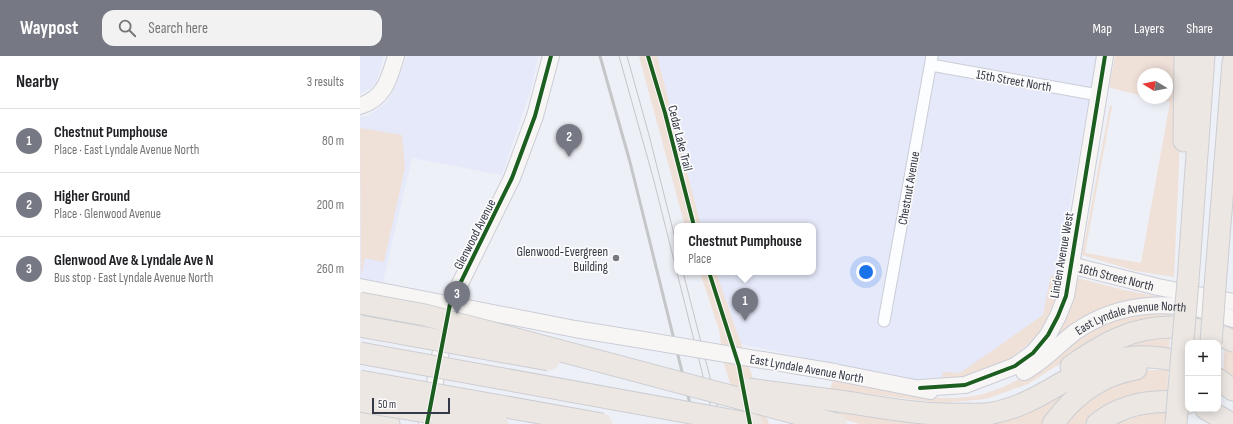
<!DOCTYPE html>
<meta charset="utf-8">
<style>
body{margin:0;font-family:"Sofia Sans Condensed",sans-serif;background:#f2f2f2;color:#202124}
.controls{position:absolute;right:12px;bottom:12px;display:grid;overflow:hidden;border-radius:8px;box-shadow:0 2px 10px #0003}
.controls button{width:36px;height:36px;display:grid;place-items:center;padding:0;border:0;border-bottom:1px solid #e0e0e0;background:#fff;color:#202124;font:20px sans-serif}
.compass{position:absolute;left:777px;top:12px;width:36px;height:36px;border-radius:50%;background:#fff;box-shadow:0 2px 10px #0003;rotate:280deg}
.scale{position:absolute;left:12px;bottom:10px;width:78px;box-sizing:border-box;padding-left:4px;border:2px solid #353845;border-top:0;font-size:11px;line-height:14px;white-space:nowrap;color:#353845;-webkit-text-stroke:3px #fbfbfb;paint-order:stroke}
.you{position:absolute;left:506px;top:216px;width:14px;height:14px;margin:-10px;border:3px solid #fff;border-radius:50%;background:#1a73e8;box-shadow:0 0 0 6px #1a73e833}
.badge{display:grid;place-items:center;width:26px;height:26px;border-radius:50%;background:#767883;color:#fff;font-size:13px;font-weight:700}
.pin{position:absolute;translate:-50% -33px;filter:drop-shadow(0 1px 2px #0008)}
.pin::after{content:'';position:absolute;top:21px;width:14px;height:12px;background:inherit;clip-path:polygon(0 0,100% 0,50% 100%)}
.popup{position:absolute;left:314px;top:167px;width:142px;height:52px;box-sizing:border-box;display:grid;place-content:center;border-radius:8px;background:#fff;filter:drop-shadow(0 1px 3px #0005);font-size:13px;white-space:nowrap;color:#757577}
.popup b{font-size:15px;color:#202124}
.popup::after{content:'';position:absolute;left:50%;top:100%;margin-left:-8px;border:8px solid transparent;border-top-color:#fff}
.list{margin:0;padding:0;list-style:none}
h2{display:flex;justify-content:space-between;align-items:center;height:52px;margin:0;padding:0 16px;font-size:17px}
h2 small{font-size:13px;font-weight:400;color:#757577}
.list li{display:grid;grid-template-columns:26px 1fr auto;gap:12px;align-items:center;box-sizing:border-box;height:64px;padding:0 16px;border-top:1px solid #e0e0e0}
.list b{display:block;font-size:15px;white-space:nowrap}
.list p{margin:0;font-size:13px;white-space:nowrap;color:#757577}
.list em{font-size:13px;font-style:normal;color:#757577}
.icon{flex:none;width:22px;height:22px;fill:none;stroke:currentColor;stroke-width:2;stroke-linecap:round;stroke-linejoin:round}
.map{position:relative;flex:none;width:873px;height:368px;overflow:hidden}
header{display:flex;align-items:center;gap:24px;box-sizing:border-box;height:56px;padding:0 20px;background:#767883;color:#fff}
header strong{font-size:19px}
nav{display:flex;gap:22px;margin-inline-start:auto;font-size:14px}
.search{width:280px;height:36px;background:#f2f2f2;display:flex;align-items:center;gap:10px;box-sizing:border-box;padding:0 14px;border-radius:12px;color:#757577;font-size:15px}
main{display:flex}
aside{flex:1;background:#fff}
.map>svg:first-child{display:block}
.built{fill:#e5e9f9}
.green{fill:#efe0d8}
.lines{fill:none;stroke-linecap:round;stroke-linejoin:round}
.street-casing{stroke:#cbcdd7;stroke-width:13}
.secondary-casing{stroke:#cbcdd7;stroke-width:18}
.highway-casing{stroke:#ccced3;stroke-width:23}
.street{stroke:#fcfdfe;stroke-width:11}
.secondary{stroke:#f8f6f5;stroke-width:16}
.highway{stroke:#ede7e3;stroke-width:21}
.tram{stroke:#c4c6c8;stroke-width:1}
.rail{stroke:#c4c6c8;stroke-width:3}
.secondary-bridge-casing{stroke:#cbcdd7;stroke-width:18;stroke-linecap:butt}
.highway-bridge-casing{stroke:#ccced3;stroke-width:23;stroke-linecap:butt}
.secondary-bridge{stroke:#f8f6f5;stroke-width:16}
.highway-bridge{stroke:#ede7e3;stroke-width:21}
.cycleway-casing{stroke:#fbfbfb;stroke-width:6}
.cycleway{stroke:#1b5e20;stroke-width:4}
.poi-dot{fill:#767883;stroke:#fbfbfb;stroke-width:1.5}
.labels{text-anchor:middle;stroke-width:3.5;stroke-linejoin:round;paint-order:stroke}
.street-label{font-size:13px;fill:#353845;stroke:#fbfbfb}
.poi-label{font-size:13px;fill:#353845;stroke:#fbfbfb;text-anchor:end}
</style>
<header>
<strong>Waypost</strong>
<div class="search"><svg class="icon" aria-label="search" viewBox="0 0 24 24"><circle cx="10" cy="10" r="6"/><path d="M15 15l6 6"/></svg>Search here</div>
<nav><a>Map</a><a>Layers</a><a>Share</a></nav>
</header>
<main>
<aside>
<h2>Nearby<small>3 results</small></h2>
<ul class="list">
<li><span class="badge">1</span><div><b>Chestnut Pumphouse</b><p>Place · East Lyndale Avenue North</p></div><em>80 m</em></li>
<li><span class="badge">2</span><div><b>Higher Ground</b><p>Place · Glenwood Avenue</p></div><em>200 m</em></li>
<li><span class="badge">3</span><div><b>Glenwood Ave &amp; Lyndale Ave N</b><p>Bus stop · East Lyndale Avenue North</p></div><em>260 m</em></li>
</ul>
</aside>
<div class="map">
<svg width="873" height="368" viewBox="0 0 873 368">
<rect width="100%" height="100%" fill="#eef0f7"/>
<g class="built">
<polygon points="0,0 24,0 16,27 11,32 0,38"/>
<polygon points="47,0 178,0 172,30 142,119 52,102 22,230 0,226 0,60 8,60 26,47 32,38"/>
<polygon points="297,0 737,0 701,197 703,225 699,249 664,300 598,329 542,323 381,288 356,216 453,216 453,170 341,170"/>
</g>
<g class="green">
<polygon points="279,0 297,0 341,170 325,170"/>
<polygon points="755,0 816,0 822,39 814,221 776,215 722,199 750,49 752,50 725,197 781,207 810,46 793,42 807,42 807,18 783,18 783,40 751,32 749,30"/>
<polygon points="0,72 42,79 45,112 24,206 5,202 1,220"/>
<polygon points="340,216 356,216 409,368 383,368 364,308 359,274"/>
<path d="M691,219L698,222C697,284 638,320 582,323L583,316L600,317L683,259Z"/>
<polygon points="717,222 764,234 812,243 785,245 689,292"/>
<path d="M811,255V266L712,300L668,328L626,343L581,347L470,333L473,325C517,332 580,350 623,338C676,324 707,279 757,261C769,256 797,256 811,255Z"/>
<polygon points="810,275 809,297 748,291"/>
<polygon points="865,287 873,291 873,329 863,321"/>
<polygon points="788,314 808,314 807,342 729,368 699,368 708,356 765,320"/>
<polygon points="722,320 686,368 599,368"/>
<polygon points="467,353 585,368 500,368 466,358"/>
<polygon points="806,356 806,368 757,368 780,359"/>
</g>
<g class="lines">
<defs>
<g id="street">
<polyline points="571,9 738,39"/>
<polyline points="524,265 572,0"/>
</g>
<g id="secondary">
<path d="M0,50C25,42 29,23 36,0"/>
<path id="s1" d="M710,209L798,231L873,246"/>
<polyline points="0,231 215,273 277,283"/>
<polyline points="474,316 570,335"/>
<path id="s2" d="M664,316C683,306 698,289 715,276C762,243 820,243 873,263"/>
<polyline points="560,332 605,329 655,310 673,297 688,279 698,260 706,240 745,0"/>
<polyline points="67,368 90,248 152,122 175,60 191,0"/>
</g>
<g id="highway">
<polyline points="824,85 825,0"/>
<polyline points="828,225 844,0"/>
<polyline points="855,231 873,6"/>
<path d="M711,310C726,300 742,289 759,282C794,266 839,268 873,285"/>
<polyline points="858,323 873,334"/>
<path d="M479,345C520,351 563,360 605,358C614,358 624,359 632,357C667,351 694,330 725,314C757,298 794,297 828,308"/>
<polyline points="846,353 872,368"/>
<polyline points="0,362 29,368"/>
<path d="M693,368C713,340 741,319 776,313"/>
<path d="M737,368C763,347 796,343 828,347"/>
</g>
</defs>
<use href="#street" class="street-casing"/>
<use href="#secondary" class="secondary-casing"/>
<use href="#highway" class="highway-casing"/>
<use href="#street" class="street"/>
<use href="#secondary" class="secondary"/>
<use href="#highway" class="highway"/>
<g class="tram">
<polyline points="259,0 294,125 355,368"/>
<polyline points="267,0 289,79 317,190"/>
<polyline points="323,216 362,368"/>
</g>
<polyline class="rail" points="240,0 270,106 335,368"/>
<defs>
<polyline id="secondary-bridge" points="277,283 474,316"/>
<g id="highway-bridge">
<polyline points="0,247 65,259 103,269 476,368"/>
<polyline points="0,270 189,304"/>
<polyline points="851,287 855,231"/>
<polyline points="0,297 392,368"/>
<polyline points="0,325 242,368"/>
<polyline points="388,333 479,345"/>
<polyline points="0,345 138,368"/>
<polyline points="816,368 828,225"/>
</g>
</defs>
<use href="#secondary-bridge" class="secondary-bridge-casing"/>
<use href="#highway-bridge" class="highway-bridge-casing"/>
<use href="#secondary-bridge" class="secondary-bridge"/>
<use href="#highway-bridge" class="highway-bridge"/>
<defs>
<g id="cycleway">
<polyline points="288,0 305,57 334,170"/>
<polyline points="349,216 379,310 390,368"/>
<polyline points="560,332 605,329 655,310 673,297 688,279 698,260 706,240 745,0"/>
<polyline points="67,368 90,248 152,122 175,60 191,0"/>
</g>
</defs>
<use href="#cycleway" class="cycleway-casing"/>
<use href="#cycleway" class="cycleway"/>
</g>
<circle class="poi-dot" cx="256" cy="202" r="4"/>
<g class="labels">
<g class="street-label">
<text transform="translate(654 24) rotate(10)" y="5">15th Street North</text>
<text transform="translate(321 82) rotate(76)" y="5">Cedar Lake Trail</text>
<text transform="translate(548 132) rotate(-80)" y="5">Chestnut Avenue</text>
<text transform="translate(114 178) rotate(-63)" y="5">Glenwood Avenue</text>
<text transform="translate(701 199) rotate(-80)" y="5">Linden Avenue West</text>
<text dy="5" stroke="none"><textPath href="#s1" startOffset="48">16th Street North</textPath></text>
<text dy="5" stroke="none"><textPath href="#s2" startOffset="124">East Lyndale Avenue North</textPath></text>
<text transform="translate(447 312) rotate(10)" y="5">East Lyndale Avenue North</text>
</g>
<g class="poi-label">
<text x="248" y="200">Glenwood-Evergreen<tspan x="248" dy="15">Building</tspan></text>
</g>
</g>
</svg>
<div class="controls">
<button>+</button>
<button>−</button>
</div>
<svg class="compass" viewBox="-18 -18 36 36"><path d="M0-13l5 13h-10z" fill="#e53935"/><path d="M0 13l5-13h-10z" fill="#757577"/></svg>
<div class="scale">50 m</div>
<div class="you"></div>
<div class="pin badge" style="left:385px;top:265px">1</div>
<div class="popup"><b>Chestnut Pumphouse</b>Place</div>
<div class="pin badge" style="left:209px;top:101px">2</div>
<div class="pin badge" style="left:97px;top:258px">3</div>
</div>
</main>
